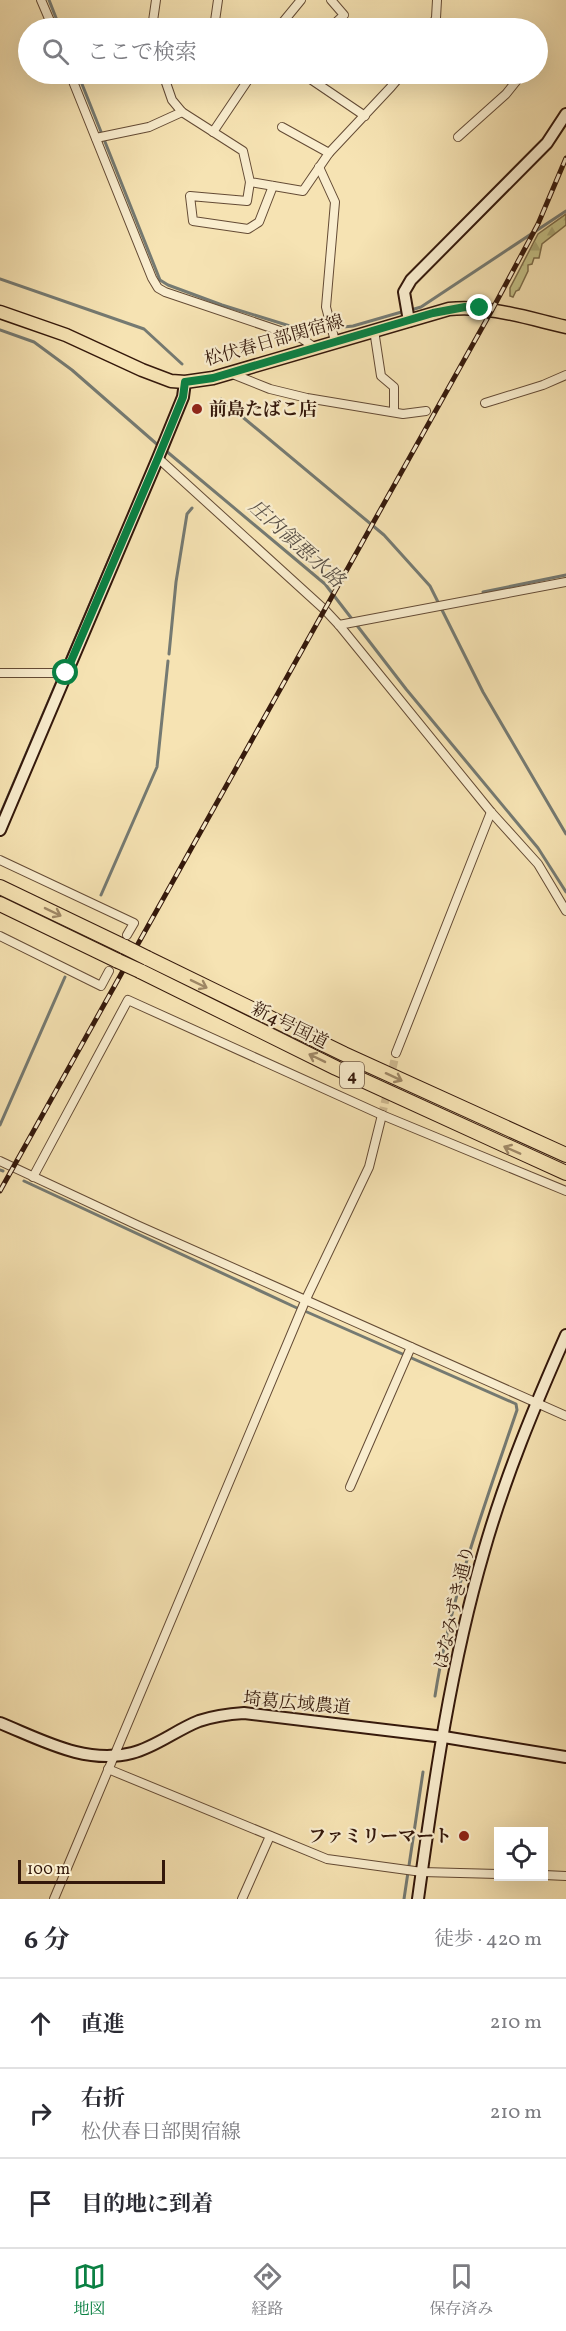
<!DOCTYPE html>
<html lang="ja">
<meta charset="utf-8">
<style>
body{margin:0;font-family:Vollkorn,"Noto Serif JP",serif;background:#f2f2f3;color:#2b2b33}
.controls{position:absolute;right:18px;bottom:18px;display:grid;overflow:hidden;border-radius:0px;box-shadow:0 6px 24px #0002}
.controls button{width:54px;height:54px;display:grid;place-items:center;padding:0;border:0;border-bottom:2px solid #e1e1e2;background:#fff;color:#2b2b33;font:30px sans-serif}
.scale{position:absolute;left:18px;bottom:15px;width:147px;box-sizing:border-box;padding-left:6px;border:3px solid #34180b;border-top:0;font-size:16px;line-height:21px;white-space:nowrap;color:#34180b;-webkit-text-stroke:4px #f9edce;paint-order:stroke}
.stop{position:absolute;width:18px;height:18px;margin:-14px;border:4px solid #0b8043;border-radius:50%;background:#fff}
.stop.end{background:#0b8043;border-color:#fff;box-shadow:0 2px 6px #0008}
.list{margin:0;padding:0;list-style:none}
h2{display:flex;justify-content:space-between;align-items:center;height:78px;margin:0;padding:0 24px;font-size:26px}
h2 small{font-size:20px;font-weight:400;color:#7c7c81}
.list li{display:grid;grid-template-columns:39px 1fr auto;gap:18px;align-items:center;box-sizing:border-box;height:90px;padding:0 24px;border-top:2px solid #e1e1e2}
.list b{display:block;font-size:22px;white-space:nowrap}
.list p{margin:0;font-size:20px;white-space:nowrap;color:#7c7c81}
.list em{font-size:20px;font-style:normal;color:#7c7c81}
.icon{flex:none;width:33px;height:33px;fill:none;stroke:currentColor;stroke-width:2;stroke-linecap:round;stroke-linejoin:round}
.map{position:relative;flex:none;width:566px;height:1899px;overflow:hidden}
.search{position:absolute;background:#fff;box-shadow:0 6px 24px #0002;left:18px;right:18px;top:18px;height:66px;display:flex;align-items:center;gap:15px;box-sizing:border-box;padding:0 21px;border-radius:33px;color:#7c7c81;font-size:22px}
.sheet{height:348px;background:#fff}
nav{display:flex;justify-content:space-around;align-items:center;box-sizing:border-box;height:84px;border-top:2px solid #e1e1e2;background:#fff;font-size:16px;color:#7c7c81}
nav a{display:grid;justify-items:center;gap:3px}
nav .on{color:#0b8043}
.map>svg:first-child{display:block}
.forest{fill:url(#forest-firs);stroke:#7c6c49;stroke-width:1.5}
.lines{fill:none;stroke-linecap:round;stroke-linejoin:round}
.stream{stroke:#757a72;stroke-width:3}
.street-tunnel{stroke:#cfba91;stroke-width:8;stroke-dasharray:8 4;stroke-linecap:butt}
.street-casing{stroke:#644b35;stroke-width:10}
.secondary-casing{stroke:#34180b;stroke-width:14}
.primary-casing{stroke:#34180b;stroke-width:15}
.highway-casing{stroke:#34180b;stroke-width:16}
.street{stroke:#f9edce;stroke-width:8}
.secondary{stroke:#f9edce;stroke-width:10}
.primary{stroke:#f6e3b3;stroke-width:12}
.highway{stroke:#f6e3b3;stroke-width:14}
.rail-casing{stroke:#34180b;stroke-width:5}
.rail{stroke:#f9edce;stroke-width:3;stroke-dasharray:9;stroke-linecap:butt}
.highway-bridge-casing{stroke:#34180b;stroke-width:16;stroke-linecap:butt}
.highway-bridge{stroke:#f6e3b3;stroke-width:14}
.oneway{stroke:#9f8867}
.route{stroke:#0b8043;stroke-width:8}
.poi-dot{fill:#8f2418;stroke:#f9edce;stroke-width:2}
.labels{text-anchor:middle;stroke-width:4.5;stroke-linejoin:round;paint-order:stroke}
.shield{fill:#f9edce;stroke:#6f5846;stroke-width:1.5}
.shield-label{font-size:16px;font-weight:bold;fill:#34180b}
.street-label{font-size:18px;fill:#34180b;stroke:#f9edce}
.poi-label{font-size:18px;font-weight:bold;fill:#34180b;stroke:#f9edce;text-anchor:start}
.water-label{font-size:20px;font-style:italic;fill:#5a5147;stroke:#f9edce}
</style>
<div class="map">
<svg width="566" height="1899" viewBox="0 0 566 1899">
<defs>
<pattern id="forest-firs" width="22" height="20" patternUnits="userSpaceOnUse" patternTransform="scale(1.5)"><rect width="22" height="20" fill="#c4c187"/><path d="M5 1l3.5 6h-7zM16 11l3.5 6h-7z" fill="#a9a573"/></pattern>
</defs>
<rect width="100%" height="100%" fill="#f6e3b3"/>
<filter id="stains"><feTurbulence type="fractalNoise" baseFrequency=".00333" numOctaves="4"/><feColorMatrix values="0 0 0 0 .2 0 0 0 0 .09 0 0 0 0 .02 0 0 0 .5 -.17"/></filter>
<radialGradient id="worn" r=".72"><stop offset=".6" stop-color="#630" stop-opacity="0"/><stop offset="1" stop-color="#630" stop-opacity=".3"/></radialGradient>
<polygon class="forest" points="566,214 566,225 542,244 539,258 534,258 532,264 528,265 528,271 519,290 516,291 513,297 510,296 510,288 538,234"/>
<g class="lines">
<g class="stream">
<polyline points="49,0 60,28"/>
<polyline points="78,74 160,280 168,285 222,305 306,331 353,326 405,311"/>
<polyline points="0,279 144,329 182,364"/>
<polyline points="411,310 421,307 566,211"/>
<polyline points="0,330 34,342 72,370 159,446"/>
<polyline points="221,399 384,535 430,586 483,692 566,834"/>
<polyline points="165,450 325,584 406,689 538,848 566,892"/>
<polyline points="483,592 566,575"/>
<polyline points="169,654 176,582 187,514 192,508"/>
<polyline points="0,815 115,545"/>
<polyline points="101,895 157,767 168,661"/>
<polyline points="0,1125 65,977"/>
<polyline points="0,1170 3,1171"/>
<polyline points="24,1181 297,1308"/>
<path d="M307,1312L516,1404L517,1410C485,1504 450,1598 435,1696"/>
<polyline points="404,1899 423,1772"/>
</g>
<polyline class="street-tunnel" points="382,1115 396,1053"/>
<defs>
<g id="street">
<polyline points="41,0 53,28"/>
<polyline points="152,28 156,0"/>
<polyline points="214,28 218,0"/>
<polyline points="278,28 301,0"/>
<polyline points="330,28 344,15 331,0"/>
<polyline points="431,28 436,18 437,0"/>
<polyline points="70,74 152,278 158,288 165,292 301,338 314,347"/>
<polyline points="110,74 112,74"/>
<polyline points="163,74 172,100 182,112 243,151 250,182 303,191 329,153 391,87 402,74"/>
<polyline points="303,74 365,116"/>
<polyline points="282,127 329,153"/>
<polyline points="213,132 252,74"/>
<polyline points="458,137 506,94 522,74"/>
<polyline points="96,138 149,127 182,112"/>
<polyline points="319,167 335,202 326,307 335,341"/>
<polyline points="250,182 247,201 190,196 193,221 248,229 259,222 273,186"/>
<polyline points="374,330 381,376 394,387 394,412"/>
<polyline points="230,373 270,389 307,398 403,414 426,411"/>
<polyline points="485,403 543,385 566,375"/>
<polyline points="158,458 325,610 339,625 491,812 538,864 566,911"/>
<polyline points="339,625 566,582"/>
<polyline points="0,673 67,673"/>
<polyline points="0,860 134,923 127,935"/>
<polyline points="0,936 101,986 109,971"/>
<polyline points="396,1053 491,812"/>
<polyline points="0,1161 137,1225 566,1416"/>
<polyline points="33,1177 128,1000 382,1115 566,1191"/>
<polyline points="350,1487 411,1347"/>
<polyline points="108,1769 327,1859 422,1872 498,1874"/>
<polyline points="544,1875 566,1876"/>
<polyline points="54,1899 306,1299 369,1167 382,1115"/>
<polyline points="242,1899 270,1836"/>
</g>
<g id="secondary">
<polyline points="409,321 404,292 411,280 547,143 566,114"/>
<polyline points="0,830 158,458 183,397 185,382"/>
<path d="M0,1723C42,1740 86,1765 132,1753C156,1747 176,1730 199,1721C214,1716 229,1714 244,1713L444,1737L566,1757"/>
<path d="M418,1899C434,1783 451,1664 484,1551C505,1477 535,1405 566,1335"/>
</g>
<path id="primary" d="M0,312L66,335L142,370L171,381L185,382L213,378L449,309C489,305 527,318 566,327"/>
<g id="highway">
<polyline points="0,887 125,947"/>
<polyline points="0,904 118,961"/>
<polyline points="147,958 344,1054 566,1155"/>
<polyline points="140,971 336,1068 566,1173"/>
</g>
</defs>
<use href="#street" class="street-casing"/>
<use href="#secondary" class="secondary-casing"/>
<use href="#primary" class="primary-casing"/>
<use href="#highway" class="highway-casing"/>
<use href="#street" class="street"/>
<use href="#secondary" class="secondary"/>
<use href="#primary" class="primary"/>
<use href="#highway" class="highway"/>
<defs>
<polyline id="rail" points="0,1191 492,310 538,224 566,158"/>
</defs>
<use href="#rail" class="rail-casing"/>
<use href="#rail" class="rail"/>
<defs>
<g id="highway-bridge">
<polyline points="125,947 147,958"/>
<polyline points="118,961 140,971"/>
</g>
</defs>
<use href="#highway-bridge" class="highway-bridge-casing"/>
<use href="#highway-bridge" class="highway-bridge"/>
</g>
<defs><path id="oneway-shaft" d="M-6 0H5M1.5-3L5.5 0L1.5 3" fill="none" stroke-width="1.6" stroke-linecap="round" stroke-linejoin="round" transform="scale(1.5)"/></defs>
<g class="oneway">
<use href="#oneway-shaft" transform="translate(53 912) rotate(26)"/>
<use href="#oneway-shaft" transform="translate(199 984) rotate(26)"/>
<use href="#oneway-shaft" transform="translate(317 1058) rotate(-154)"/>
<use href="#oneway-shaft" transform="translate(394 1077) rotate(25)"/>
<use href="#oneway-shaft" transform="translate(512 1150) rotate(-156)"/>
</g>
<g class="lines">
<polyline class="route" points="66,673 158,458 183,397 185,382 213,378 433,313 465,307 480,308"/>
</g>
<g class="poi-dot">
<circle cx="197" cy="409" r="6"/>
<circle cx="464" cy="1836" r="6"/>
</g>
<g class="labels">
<rect class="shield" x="340" y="1062" width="24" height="26" rx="4.5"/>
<g class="shield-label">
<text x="352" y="1081">4</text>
</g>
<g class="street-label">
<text transform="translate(274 340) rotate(-16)" y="6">松伏春日部関宿線</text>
<text transform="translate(290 1025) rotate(26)" y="6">新4号国道</text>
<text transform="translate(454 1607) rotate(-77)" y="6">はなみずき通り</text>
<text transform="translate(297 1703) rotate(5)" y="6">埼葛広域農道</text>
</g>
<g class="poi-label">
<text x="209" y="415">前島たばこ店</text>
<text x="452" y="1842" text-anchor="end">ファミリーマート</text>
</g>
<g class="water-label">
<text transform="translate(297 543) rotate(42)" y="7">庄内領悪水路</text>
</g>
</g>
<rect width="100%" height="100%" filter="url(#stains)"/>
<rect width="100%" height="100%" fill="url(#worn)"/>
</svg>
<div class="controls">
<button><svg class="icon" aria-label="locate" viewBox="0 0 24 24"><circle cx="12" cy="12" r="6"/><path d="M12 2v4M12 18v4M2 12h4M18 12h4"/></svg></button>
</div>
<div class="scale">100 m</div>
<div class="stop" style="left:66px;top:673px"></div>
<div class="stop end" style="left:480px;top:308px"></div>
<div class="search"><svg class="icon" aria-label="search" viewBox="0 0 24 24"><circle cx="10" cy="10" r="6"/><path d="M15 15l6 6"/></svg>ここで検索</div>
</div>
<section class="sheet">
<h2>6 分<small>徒歩 · 420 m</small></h2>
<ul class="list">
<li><svg class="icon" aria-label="ahead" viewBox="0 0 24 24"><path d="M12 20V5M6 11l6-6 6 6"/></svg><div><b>直進</b></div><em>210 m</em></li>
<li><svg class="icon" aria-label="right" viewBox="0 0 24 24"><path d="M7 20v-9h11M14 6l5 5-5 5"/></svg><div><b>右折</b><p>松伏春日部関宿線</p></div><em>210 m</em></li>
<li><svg class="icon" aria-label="arrive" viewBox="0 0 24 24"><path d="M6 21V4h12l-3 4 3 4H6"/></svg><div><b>目的地に到着</b></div></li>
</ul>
</section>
<nav>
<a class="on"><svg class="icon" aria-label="map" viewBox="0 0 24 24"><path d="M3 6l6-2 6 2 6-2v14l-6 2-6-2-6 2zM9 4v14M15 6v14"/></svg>地図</a>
<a><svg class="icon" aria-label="directions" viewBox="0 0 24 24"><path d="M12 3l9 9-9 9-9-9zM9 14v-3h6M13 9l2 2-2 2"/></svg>経路</a>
<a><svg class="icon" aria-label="saved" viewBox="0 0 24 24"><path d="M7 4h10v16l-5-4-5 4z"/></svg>保存済み</a>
</nav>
